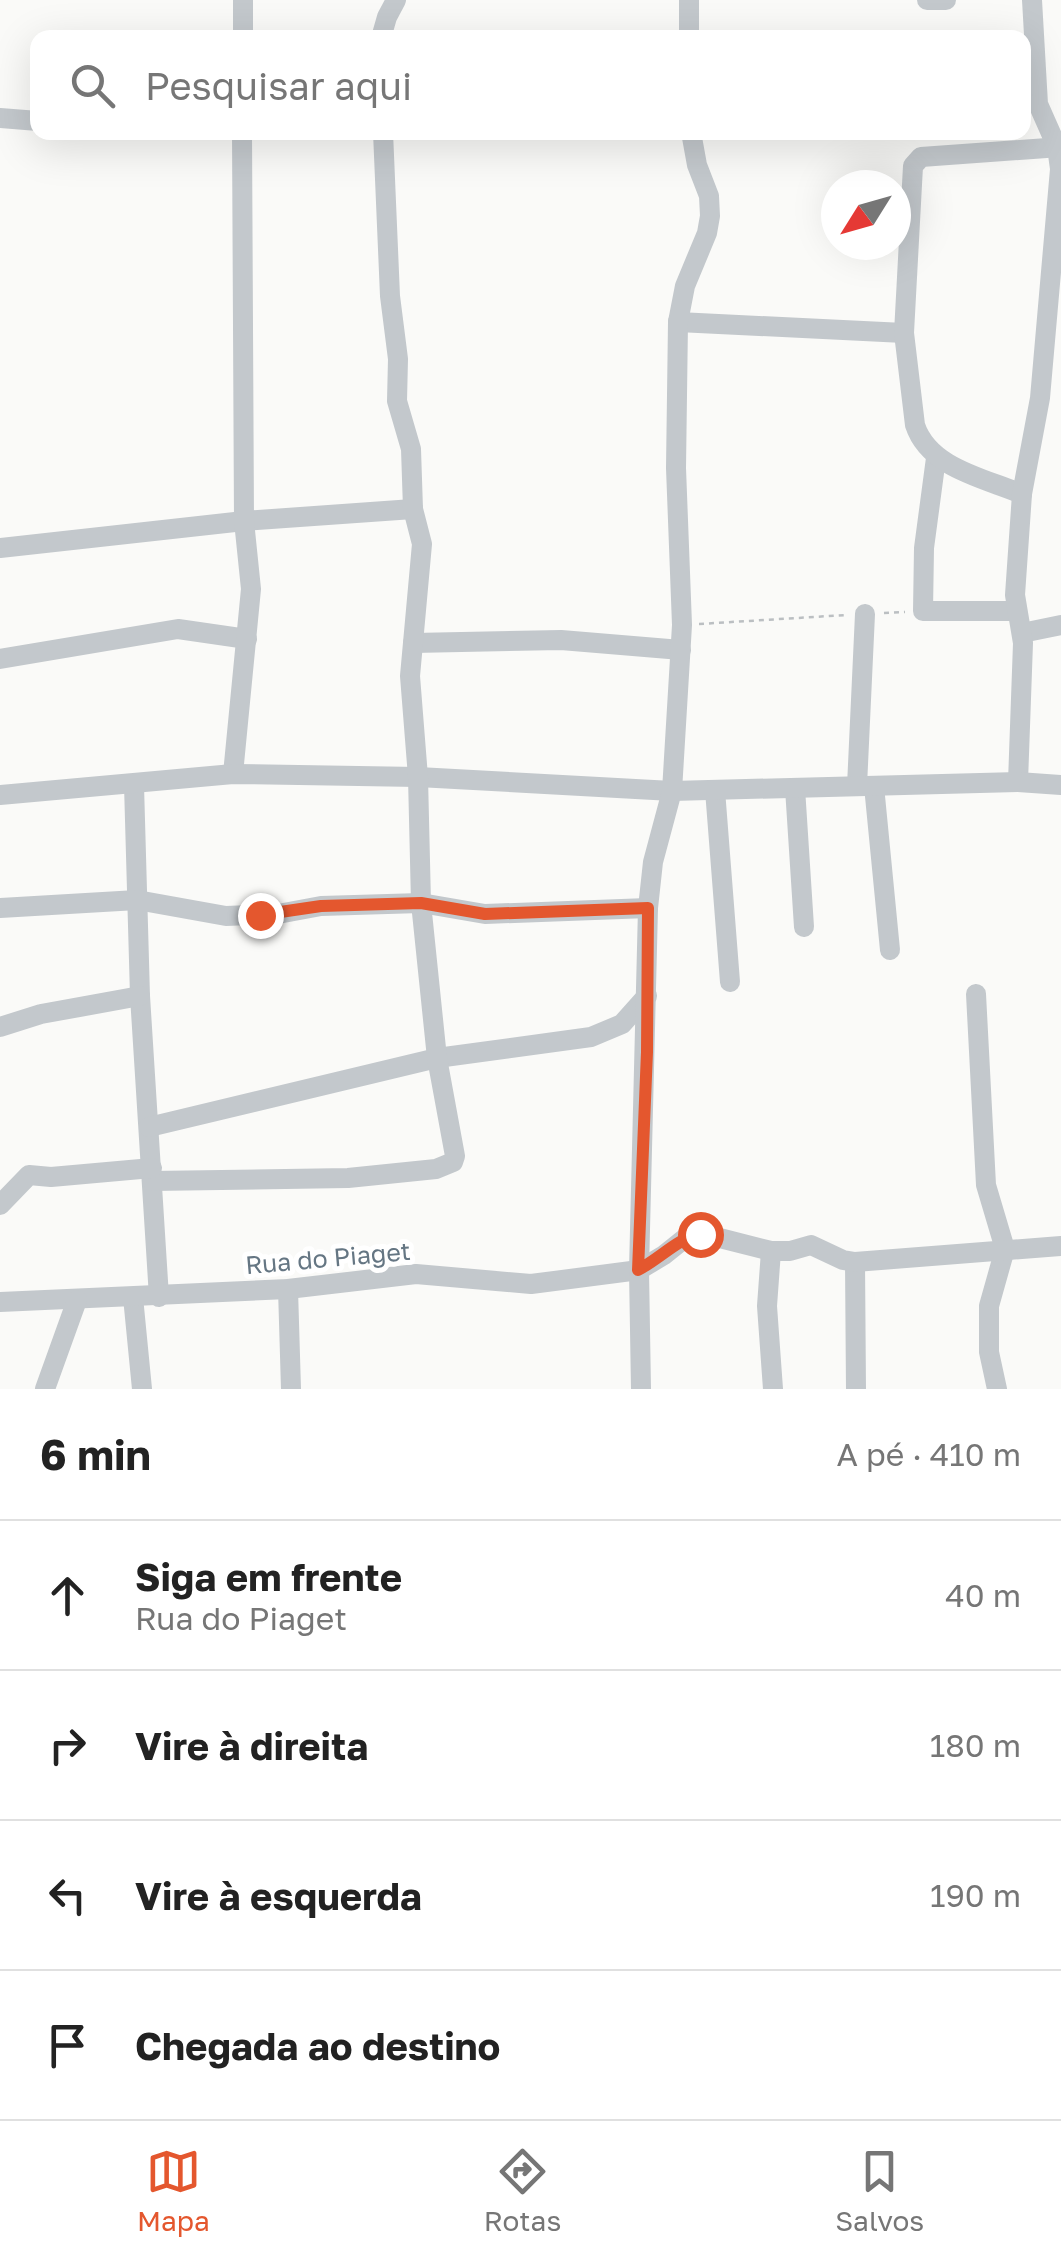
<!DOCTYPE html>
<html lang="pt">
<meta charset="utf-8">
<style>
body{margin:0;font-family:"Golos Text",sans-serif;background:#f2f2f2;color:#222}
.compass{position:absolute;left:821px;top:170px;width:90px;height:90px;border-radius:50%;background:#fff;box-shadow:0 10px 40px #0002;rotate:233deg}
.stop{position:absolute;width:30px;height:30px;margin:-22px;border:8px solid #e4572e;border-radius:50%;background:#fff}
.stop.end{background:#e4572e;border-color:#fff;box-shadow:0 2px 10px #0008}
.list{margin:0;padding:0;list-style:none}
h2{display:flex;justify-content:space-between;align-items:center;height:130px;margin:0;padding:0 40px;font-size:42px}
h2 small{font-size:32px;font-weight:400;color:#767676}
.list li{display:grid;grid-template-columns:65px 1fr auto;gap:30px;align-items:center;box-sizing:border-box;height:150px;padding:0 40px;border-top:2px solid #e0e0e0}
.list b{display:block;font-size:38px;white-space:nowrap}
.list p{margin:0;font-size:32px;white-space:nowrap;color:#767676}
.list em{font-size:32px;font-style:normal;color:#767676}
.icon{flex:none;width:55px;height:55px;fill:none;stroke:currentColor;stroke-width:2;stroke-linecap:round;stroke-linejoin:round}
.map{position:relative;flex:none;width:1061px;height:1389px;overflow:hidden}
.search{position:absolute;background:#fff;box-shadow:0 10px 40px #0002;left:30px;right:30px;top:30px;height:110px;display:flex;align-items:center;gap:25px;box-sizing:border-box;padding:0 35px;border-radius:20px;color:#767676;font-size:38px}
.sheet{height:730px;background:#fff}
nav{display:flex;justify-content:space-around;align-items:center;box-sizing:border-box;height:140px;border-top:2px solid #e0e0e0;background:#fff;font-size:28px;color:#767676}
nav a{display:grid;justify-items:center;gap:5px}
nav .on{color:#e4572e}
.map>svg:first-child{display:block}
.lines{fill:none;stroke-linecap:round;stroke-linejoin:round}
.path{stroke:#bbbfc2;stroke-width:2.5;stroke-dasharray:5 5;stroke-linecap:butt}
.minor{stroke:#c3c8cc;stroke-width:20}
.route{stroke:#e4572e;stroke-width:12}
.labels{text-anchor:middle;stroke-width:10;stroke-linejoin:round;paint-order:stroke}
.street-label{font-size:25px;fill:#657683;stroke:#fff}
</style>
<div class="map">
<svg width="1061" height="1389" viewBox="0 0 1061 1389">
<rect width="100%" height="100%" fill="#fafaf8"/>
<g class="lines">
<g class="path">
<polyline points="884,613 905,612"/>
<polyline points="699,624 846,615"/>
</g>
<g class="minor">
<polyline points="689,0 689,38"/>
<polyline points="927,0 946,0"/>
<polyline points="243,38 243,0"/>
<polyline points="381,38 387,17 396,0"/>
<polyline points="0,118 38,121"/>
<polyline points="678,322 904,333"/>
<polyline points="936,458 924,548 923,611 1016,611"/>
<path d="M1022,494C984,478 929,468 915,425L904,333L913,166L921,157L1061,147"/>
<polyline points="0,548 244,521 413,509"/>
<polyline points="1022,633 1061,625"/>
<polyline points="413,643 561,640 681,650"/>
<polyline points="0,659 178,629 247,639"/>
<polyline points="233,774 251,589 244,521 242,132"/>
<polyline points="1018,782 1023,643 1015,595 1022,494 1040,398 1060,169 1057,147 1038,104 1032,0"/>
<polyline points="134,785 140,996 159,1297"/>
<polyline points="857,786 865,614"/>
<polyline points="874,786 890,950"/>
<polyline points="795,788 804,927"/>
<polyline points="715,790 730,982"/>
<polyline points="0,795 233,774 418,777 672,791 1018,782 1061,785"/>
<polyline points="0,908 137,900 226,916 278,914 321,906 421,903 485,914 648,908"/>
<polyline points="976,994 986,1185 1005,1249 989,1306 989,1352 997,1389"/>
<polyline points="0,1027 41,1014 140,996"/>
<polyline points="149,1127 437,1058 591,1037 622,1024 647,996"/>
<polyline points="152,1181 348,1178 436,1169 453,1162 455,1156 437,1058 421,903 418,777 410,676 422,544 413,509 411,449 397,401 398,359 390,296 383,132"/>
<polyline points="0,1205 29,1175 51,1177 152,1168"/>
<polyline points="771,1251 767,1306 773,1389"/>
<polyline points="855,1262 856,1389"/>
<polyline points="288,1289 291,1389"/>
<polyline points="133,1297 142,1389"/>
<polyline points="0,1302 288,1289 416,1274 531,1284 639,1270 664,1255 689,1235 700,1233 771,1251 790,1251 811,1245 843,1260 855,1262 1061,1246"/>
<polyline points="45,1389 77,1300"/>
<polyline points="641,1389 639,1270 648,908 653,862 672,791 682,625 676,468 678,322 685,286 707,233 710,216 709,196 697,165 691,132"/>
</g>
</g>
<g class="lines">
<path class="route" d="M260,915L321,906L421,903L485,914L648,908L647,1052L638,1270C659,1259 680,1237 700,1234"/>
</g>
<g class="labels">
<g class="street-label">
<text transform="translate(328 1258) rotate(-5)" y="9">Rua do Piaget</text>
</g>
</g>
</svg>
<svg class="compass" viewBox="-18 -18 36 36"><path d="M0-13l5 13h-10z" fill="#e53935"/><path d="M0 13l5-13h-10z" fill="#767676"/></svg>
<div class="stop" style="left:700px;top:1234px"></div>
<div class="stop end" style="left:260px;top:915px"></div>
<div class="search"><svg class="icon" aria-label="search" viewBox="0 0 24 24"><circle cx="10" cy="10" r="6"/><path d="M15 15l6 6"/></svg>Pesquisar aqui</div>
</div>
<section class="sheet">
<h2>6 min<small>A pé · 410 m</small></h2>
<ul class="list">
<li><svg class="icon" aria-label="ahead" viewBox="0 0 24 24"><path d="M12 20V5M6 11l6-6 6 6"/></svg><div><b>Siga em frente</b><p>Rua do Piaget</p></div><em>40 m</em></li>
<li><svg class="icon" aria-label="right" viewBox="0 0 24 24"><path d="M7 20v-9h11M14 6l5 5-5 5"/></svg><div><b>Vire à direita</b></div><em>180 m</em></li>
<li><svg class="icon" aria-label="left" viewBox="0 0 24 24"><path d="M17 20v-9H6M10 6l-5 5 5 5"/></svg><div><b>Vire à esquerda</b></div><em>190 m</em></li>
<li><svg class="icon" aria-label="arrive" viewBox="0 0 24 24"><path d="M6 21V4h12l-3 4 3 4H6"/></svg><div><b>Chegada ao destino</b></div></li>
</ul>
</section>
<nav>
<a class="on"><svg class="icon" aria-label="map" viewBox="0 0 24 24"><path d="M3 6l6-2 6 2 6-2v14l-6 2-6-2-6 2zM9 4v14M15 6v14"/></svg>Mapa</a>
<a><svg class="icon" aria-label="directions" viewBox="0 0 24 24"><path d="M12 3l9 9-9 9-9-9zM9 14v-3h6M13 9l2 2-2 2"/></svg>Rotas</a>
<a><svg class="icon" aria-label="saved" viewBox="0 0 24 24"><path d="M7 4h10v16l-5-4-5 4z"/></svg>Salvos</a>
</nav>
